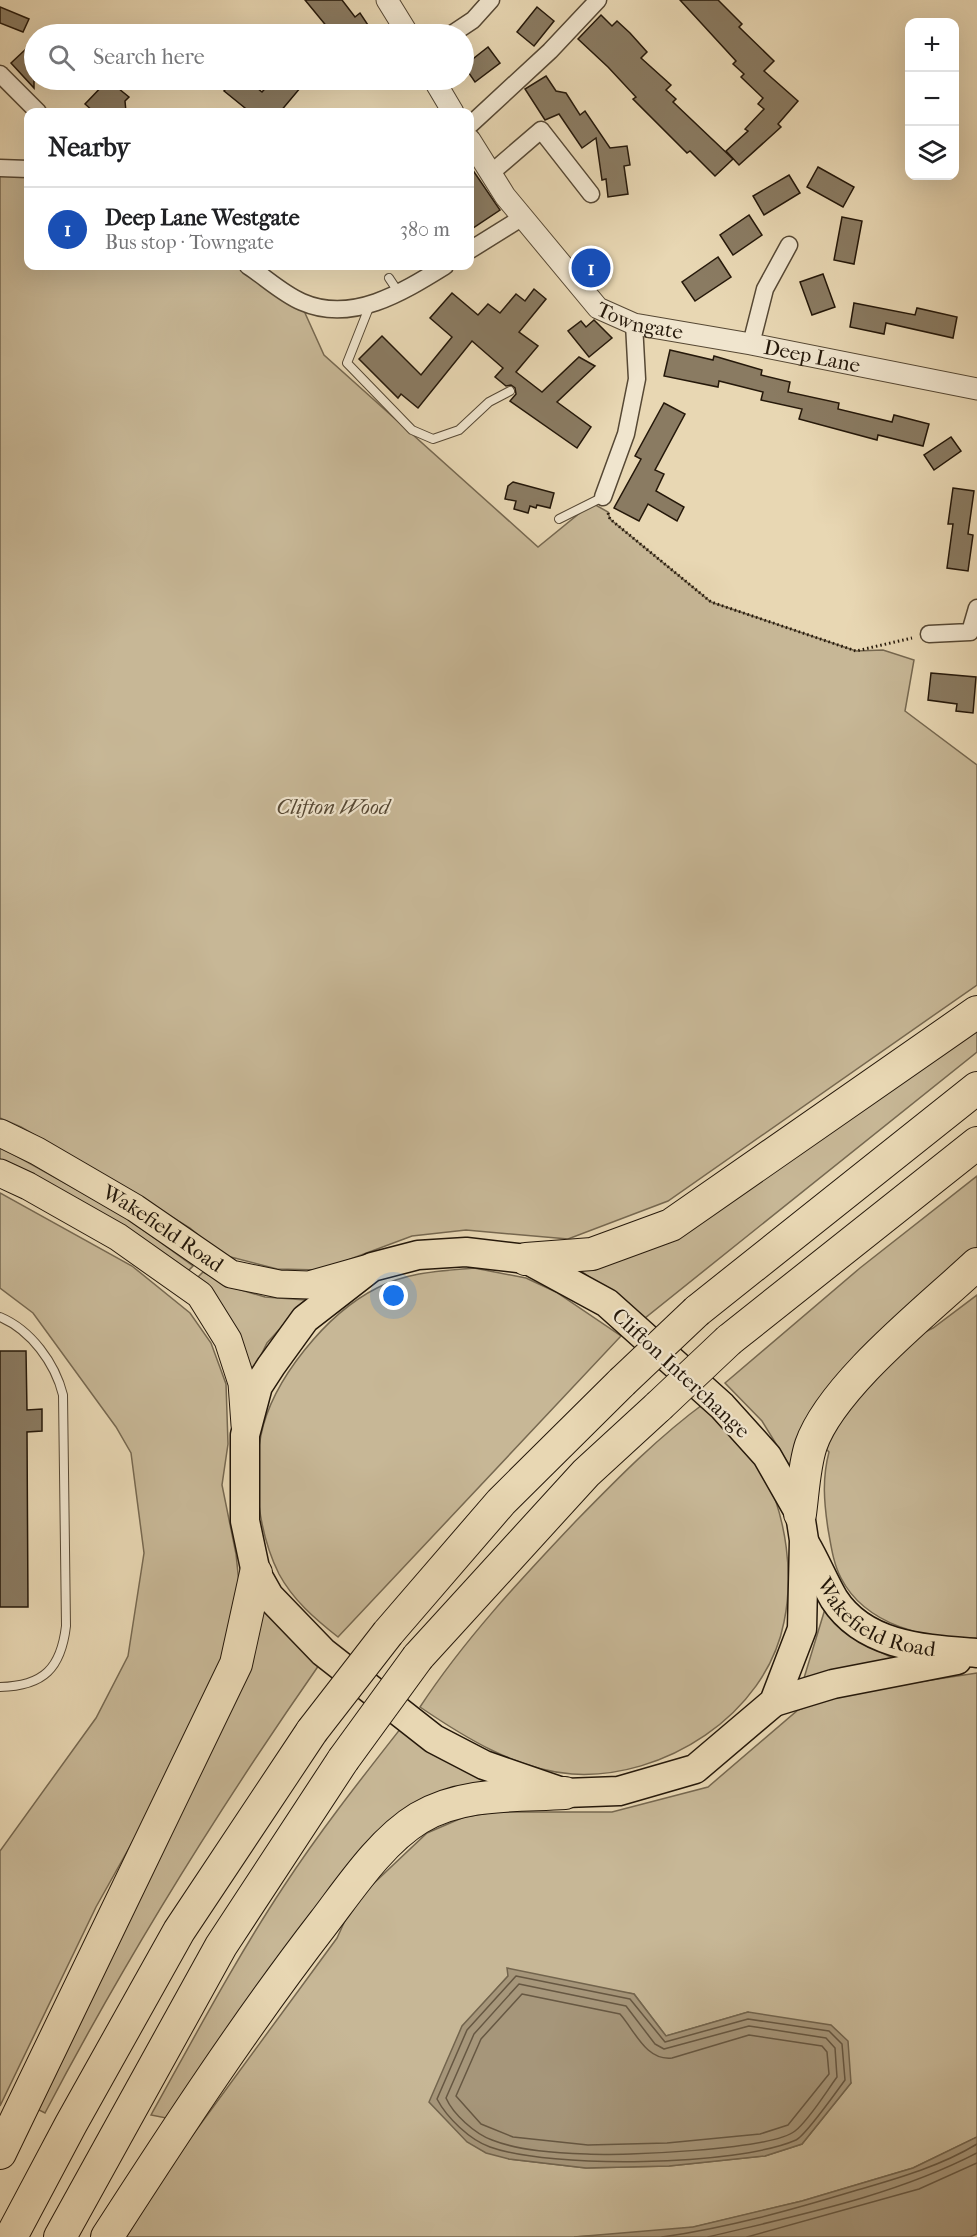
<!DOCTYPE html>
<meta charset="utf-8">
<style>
body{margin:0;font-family:"IM FELL French Canon",serif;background:#f2f2f2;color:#202124}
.controls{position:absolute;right:18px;top:18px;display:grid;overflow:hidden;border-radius:12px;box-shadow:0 6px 24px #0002}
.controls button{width:54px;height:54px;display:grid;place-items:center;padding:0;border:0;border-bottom:2px solid #e0e0e0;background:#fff;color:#202124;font:30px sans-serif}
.you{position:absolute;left:394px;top:1296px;width:21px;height:21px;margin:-15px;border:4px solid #fff;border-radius:50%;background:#1a73e8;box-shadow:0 0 0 9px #1a73e833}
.badge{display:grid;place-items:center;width:39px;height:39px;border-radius:50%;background:#b45309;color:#fff;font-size:20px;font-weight:700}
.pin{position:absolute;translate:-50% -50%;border:3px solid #fff;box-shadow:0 2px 6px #0006}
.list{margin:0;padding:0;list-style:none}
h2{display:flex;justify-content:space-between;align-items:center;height:78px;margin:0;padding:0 24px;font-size:26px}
h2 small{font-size:20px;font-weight:400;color:#757577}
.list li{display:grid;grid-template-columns:39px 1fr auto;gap:18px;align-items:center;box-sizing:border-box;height:84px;padding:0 24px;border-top:2px solid #e0e0e0}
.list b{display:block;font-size:22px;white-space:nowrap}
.list p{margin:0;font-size:20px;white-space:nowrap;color:#757577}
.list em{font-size:20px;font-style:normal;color:#757577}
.icon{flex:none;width:33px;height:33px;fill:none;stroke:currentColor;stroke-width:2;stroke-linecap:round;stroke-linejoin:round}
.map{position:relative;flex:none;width:977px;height:2237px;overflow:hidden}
.search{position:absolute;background:#fff;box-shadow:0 6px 24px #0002;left:24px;top:24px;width:450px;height:66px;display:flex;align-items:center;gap:15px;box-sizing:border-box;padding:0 21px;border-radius:33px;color:#757577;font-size:22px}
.panel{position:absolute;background:#fff;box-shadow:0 6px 24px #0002;left:24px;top:108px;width:450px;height:162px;border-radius:12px}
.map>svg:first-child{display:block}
.green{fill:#c7b796;stroke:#766850;stroke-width:1.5;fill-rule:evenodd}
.water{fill:#a6967a;stroke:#72644d;stroke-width:1.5}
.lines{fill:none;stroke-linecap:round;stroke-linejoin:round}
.shore{stroke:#665742;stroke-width:1.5}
.building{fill:#8a7b62;stroke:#25180a;stroke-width:1.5}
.service-casing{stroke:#564834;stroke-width:10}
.minor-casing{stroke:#564834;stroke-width:19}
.tertiary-casing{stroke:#564834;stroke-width:23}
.primary-casing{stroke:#25180a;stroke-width:29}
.trunk-casing{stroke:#25180a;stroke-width:31}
.motorway-casing{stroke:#25180a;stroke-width:34}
.path{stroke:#25180a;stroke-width:3;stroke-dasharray:1.5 3;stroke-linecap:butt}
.service{stroke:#f0e5ce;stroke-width:8}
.minor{stroke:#f0e5ce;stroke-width:16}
.tertiary{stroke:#f0e5ce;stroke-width:21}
.primary{stroke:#e8d7b3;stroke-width:27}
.trunk{stroke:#e8d7b3;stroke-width:28}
.motorway{stroke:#e8d7b3;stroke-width:32}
.motorway-bridge-casing{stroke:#25180a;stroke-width:34;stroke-linecap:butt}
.motorway-bridge{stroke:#e8d7b3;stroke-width:32}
.labels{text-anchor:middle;stroke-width:4.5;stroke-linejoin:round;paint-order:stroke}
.street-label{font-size:21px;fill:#25180a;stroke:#f0e5ce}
.park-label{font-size:21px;font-style:italic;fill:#564834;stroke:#f0e5ce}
</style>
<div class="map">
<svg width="977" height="2237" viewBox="0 0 977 2237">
<rect width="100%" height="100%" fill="#e8d7b3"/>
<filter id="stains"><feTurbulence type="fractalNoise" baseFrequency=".00333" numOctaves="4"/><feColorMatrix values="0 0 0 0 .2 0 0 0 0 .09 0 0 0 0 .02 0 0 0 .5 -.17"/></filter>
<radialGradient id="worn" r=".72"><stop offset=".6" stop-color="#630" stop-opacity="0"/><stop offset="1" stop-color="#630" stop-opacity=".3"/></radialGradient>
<g class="green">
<polygon points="0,167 28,168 28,266 248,266 300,302 324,355 538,547 592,503 608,512 610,519 711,602 856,651 883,650 914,660 905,711 977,765 977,985 668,1201 568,1239 466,1230 412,1236 321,1270 277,1269 223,1255 190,1228 115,1182 21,1127 0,1118"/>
<polygon points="977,1026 977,1052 645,1318 577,1268"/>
<polygon points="0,1147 124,1216 193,1266 186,1273 40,1180 0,1160"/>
<polygon points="977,1176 977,1248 906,1312 792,1470 762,1421 725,1383 860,1268"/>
<polygon points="0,1193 132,1266 190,1313 211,1343 226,1384 228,1444 222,1485 236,1554 240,1593 233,1637 175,1766 96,1907 0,2106 0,1851 96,1718 128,1656 144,1553 131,1453 116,1427 33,1313 0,1288"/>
<path d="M474,1268L526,1278L556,1292L621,1336L338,1637C315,1619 293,1600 279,1574C259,1534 252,1479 261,1435C272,1380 327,1313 377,1288C408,1272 441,1271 474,1268Z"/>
<polygon points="203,1272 231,1287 265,1297 306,1300 267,1343 255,1367 251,1371 196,1279"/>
<path d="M977,1295V1638C928,1641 865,1625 841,1578C833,1563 831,1545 828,1529C824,1502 822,1479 829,1452L825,1448L833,1427L864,1383L913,1338L933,1328Z"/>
<path d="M706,1402C720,1419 758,1457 766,1476C786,1520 794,1574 784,1622C766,1715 663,1780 572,1774C517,1770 464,1737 420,1707C464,1640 520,1580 575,1522C617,1479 658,1437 706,1402Z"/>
<path d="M260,1600L276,1623L319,1665C218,1810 126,1958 45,2113L35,2108L214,1746L235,1697Z"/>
<polygon points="825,1609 859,1642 897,1660 804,1678"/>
<path d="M977,1673V2137L913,2168L802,2201L694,2227L658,2232L574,2237H126L175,2159L337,1938L353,1903L427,1833L464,1817L495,1812H612L708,1787L798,1710L840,1694ZM508,1976L634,1994L666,2036L748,2012L851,2083L802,2144L765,2156L669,2166L586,2168L509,2159L462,2027Z"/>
<path d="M401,1728L491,1782L462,1786L268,1977L166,2118L151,2115C194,2038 235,1960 284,1886C320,1831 361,1779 401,1728Z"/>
</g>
<g class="water">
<polygon points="507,1968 634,1994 666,2036 748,2012 831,2025 848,2041 851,2083 802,2144 765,2156 669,2166 586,2168 509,2159 486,2153 467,2142 429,2102 462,2026 508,1976"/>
<polygon points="977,2137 977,2234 970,2237 574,2237 693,2227 802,2201 913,2168"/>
</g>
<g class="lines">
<g class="shore">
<path d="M516,1976L630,1999L665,2042L748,2019L829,2031L842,2044L845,2080C837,2091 805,2136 796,2140C737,2166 551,2169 490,2147C470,2140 447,2118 437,2099L467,2030Z"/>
<path d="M519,1984L626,2006L655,2044L664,2049L749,2026L826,2038L835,2048L837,2077C826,2092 809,2120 795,2131C772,2150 621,2156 587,2154C557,2153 520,2151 492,2140C475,2134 453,2114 446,2098L474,2034Z"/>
<path d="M522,1994L620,2014C635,2031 646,2061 672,2058L749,2035L822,2046L827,2052L829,2074L788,2125L760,2134L667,2143L588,2145L513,2137L481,2124L456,2096L481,2039Z"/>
<path d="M662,2237C727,2228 791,2210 854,2191C895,2179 939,2167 977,2144"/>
<path d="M708,2237C799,2215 894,2196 977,2153"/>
<polyline points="747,2237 919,2189 977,2163"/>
</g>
</g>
<g class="building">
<polygon points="305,0 342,0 355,17 360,13 374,34 333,34"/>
<polygon points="680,0 718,0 742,24 739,27 774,61 764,71 798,101 778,124 781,127 739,165 726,151 748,131 745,129 764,109 758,104 763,98 741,77 744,74 733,64 736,61"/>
<polygon points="0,7 29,19 23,32 0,23"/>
<polygon points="537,7 554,21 534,46 517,32"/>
<polygon points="601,15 612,26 617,21 630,33 647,52 641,58 671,85 666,90 676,99 673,102 733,159 715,176 690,151 687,153 633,99 636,97 608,67 578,39"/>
<polygon points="488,47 500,63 475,82 464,66"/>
<polygon points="27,48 34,55 34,88 11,63"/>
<polygon points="546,76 556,91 566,93 580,115 585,111 610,148 627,146 630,165 624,166 628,194 608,197 606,179 602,180 596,138 582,148 559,114 545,120 525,89"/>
<polygon points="108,80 129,97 125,101 126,112 94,112 85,104"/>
<polygon points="233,80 247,80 262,92 273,80 291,80 301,87 280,112 250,112 224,91"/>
<polygon points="470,166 500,210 470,230"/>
<polygon points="818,167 854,187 843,207 807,187"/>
<polygon points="789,175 800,193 764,215 753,196"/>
<polygon points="749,215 762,235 733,255 720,235"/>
<polygon points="842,217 862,221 854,264 834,260"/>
<polygon points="718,257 731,277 695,301 682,282"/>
<polygon points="823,274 835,307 812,315 800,282"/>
<polygon points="534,289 546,299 519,332 538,346 516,372 542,392 579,357 595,366 557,402 591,427 577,448 510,401 516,394 515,388 511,385 506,386 495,377 503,368 472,341 418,408 401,394 398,398 359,359 382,336 421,375 452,337 430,318 452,293 478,315 488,304 500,313 516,294 525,301"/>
<polygon points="854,303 915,315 917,308 957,317 953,338 886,323 884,334 850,327"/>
<polygon points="594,320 612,338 589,357 568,331 581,321 586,327"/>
<polygon points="670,350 713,360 714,356 762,370 761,375 790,382 788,392 839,403 838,409 892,422 894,415 929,424 923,446 878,435 877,440 799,419 802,409 761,400 763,392 719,381 718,387 664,376"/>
<polygon points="664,403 685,414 655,470 664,474 656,491 684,507 677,521 648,504 639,521 614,508 641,459 635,456"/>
<polygon points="951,437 961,451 934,470 924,455"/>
<polygon points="513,482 554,493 550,508 537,505 536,508 530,506 528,513 514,509 516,501 505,499 508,486"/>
<polygon points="953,488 974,491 968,534 973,535 968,571 947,568 953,524 948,524"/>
<polygon points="931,673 976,677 973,713 956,711 957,704 928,700"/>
<polygon points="0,1351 26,1351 27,1410 42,1409 42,1431 27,1432 28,1607 0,1607"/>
</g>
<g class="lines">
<defs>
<g id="service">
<polyline points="389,278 399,293"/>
<polyline points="370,305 347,363 412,430 433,439 459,430 489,402 510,391"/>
<polyline points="559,519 603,497"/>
<path d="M0,1317C31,1330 55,1363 63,1395L66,1626C61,1668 44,1686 0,1687"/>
</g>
<g id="minor">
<polyline points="452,34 473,20 491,0"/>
<polyline points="0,74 38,112"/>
<polyline points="470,125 550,51 598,0"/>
<polyline points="0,168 28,169"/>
<polyline points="491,173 541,130 591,194"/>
<polyline points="470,250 523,217"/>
<path d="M248,266C265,277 283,294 302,302C352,324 403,292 445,266"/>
<polyline points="751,344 765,289 789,245"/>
<polyline points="603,497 626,434 637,379 634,324"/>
<polyline points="929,634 970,632 977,608"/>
</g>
<g id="tertiary">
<polyline points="387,0 408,34"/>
<polyline points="434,80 453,112"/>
<path id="s1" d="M470,140L505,196L598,308L634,324L751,344L977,389"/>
</g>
<g id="primary">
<path id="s2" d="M0,1133L37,1151L135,1208L231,1274L279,1284L309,1285L369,1268"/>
<polyline points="0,1173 28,1186 118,1237 200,1295 228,1340 242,1383 245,1425"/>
</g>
<g id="trunk">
<polygon points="466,1252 526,1259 607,1303 722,1406 767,1456 800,1514 804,1540 802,1629 774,1702 695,1769 619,1791 565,1793 484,1765 434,1739 323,1652 269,1596 256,1573 245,1521 245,1435 258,1386 271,1366 305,1319 372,1267 418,1255"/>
<path id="s3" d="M806,1545C816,1562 824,1582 834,1599C865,1647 926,1649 977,1653"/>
<polyline points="774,1702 833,1684 957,1660"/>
</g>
<g id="motorway">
<polyline points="526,1259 592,1254 671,1225 977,1012"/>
<polyline points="697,1311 977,1088"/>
<polyline points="729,1340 977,1143"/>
<path d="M800,1514C803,1492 804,1466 811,1445C832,1385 929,1309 977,1264"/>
<polyline points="388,1633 501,1502 622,1382"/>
<polyline points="418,1657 586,1473 659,1406"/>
<polyline points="0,2153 236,1664 256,1573"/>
<polyline points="11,2237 71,2124 179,1931 312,1731"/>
<polyline points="60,2237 221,1946 343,1760"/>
<path d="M107,2237C176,2130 246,2023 324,1922C350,1888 381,1841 419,1818C462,1792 516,1796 565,1793"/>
</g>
</defs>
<use href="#service" class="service-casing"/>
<use href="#minor" class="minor-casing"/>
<use href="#tertiary" class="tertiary-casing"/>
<use href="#primary" class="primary-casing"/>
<use href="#trunk" class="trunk-casing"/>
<use href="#motorway" class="motorway-casing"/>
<polyline class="path" points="608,513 610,519 711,602 856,651 912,638"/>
<use href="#service" class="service"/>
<use href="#minor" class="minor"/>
<use href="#tertiary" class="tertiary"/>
<use href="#primary" class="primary"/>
<use href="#trunk" class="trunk"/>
<use href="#motorway" class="motorway"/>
<defs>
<g id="motorway-bridge">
<polyline points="622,1382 697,1311"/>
<polyline points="659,1406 729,1340"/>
<polyline points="312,1731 388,1633"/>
<polyline points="343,1760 418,1657"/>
</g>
</defs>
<use href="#motorway-bridge" class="motorway-bridge-casing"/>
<use href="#motorway-bridge" class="motorway-bridge"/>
</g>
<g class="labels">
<g class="street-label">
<text dy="7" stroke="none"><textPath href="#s1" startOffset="256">Towngate</textPath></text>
<text dy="7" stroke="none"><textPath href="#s1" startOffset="432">Deep Lane</textPath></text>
<text dy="7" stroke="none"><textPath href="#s2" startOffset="189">Wakefield Road</textPath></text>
<text transform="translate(681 1373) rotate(43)" y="7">Clifton Interchange</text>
<text dy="7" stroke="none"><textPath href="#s3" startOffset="108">Wakefield Road</textPath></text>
</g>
<g class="park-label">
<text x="333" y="814">Clifton Wood</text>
</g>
</g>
<rect width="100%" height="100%" filter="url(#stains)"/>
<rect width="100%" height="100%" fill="url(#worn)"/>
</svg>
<div class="controls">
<button>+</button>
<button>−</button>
<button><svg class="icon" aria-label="layers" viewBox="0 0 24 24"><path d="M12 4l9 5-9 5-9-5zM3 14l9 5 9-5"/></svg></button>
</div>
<div class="you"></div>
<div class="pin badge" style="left:591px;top:268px;background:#1a4fb4">1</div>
<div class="search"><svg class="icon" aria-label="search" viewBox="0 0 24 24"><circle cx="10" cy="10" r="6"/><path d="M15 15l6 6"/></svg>Search here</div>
<section class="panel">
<h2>Nearby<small></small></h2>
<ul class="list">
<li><span class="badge" style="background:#1a4fb4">1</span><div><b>Deep Lane Westgate</b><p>Bus stop · Towngate</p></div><em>380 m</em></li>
</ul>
</section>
</div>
